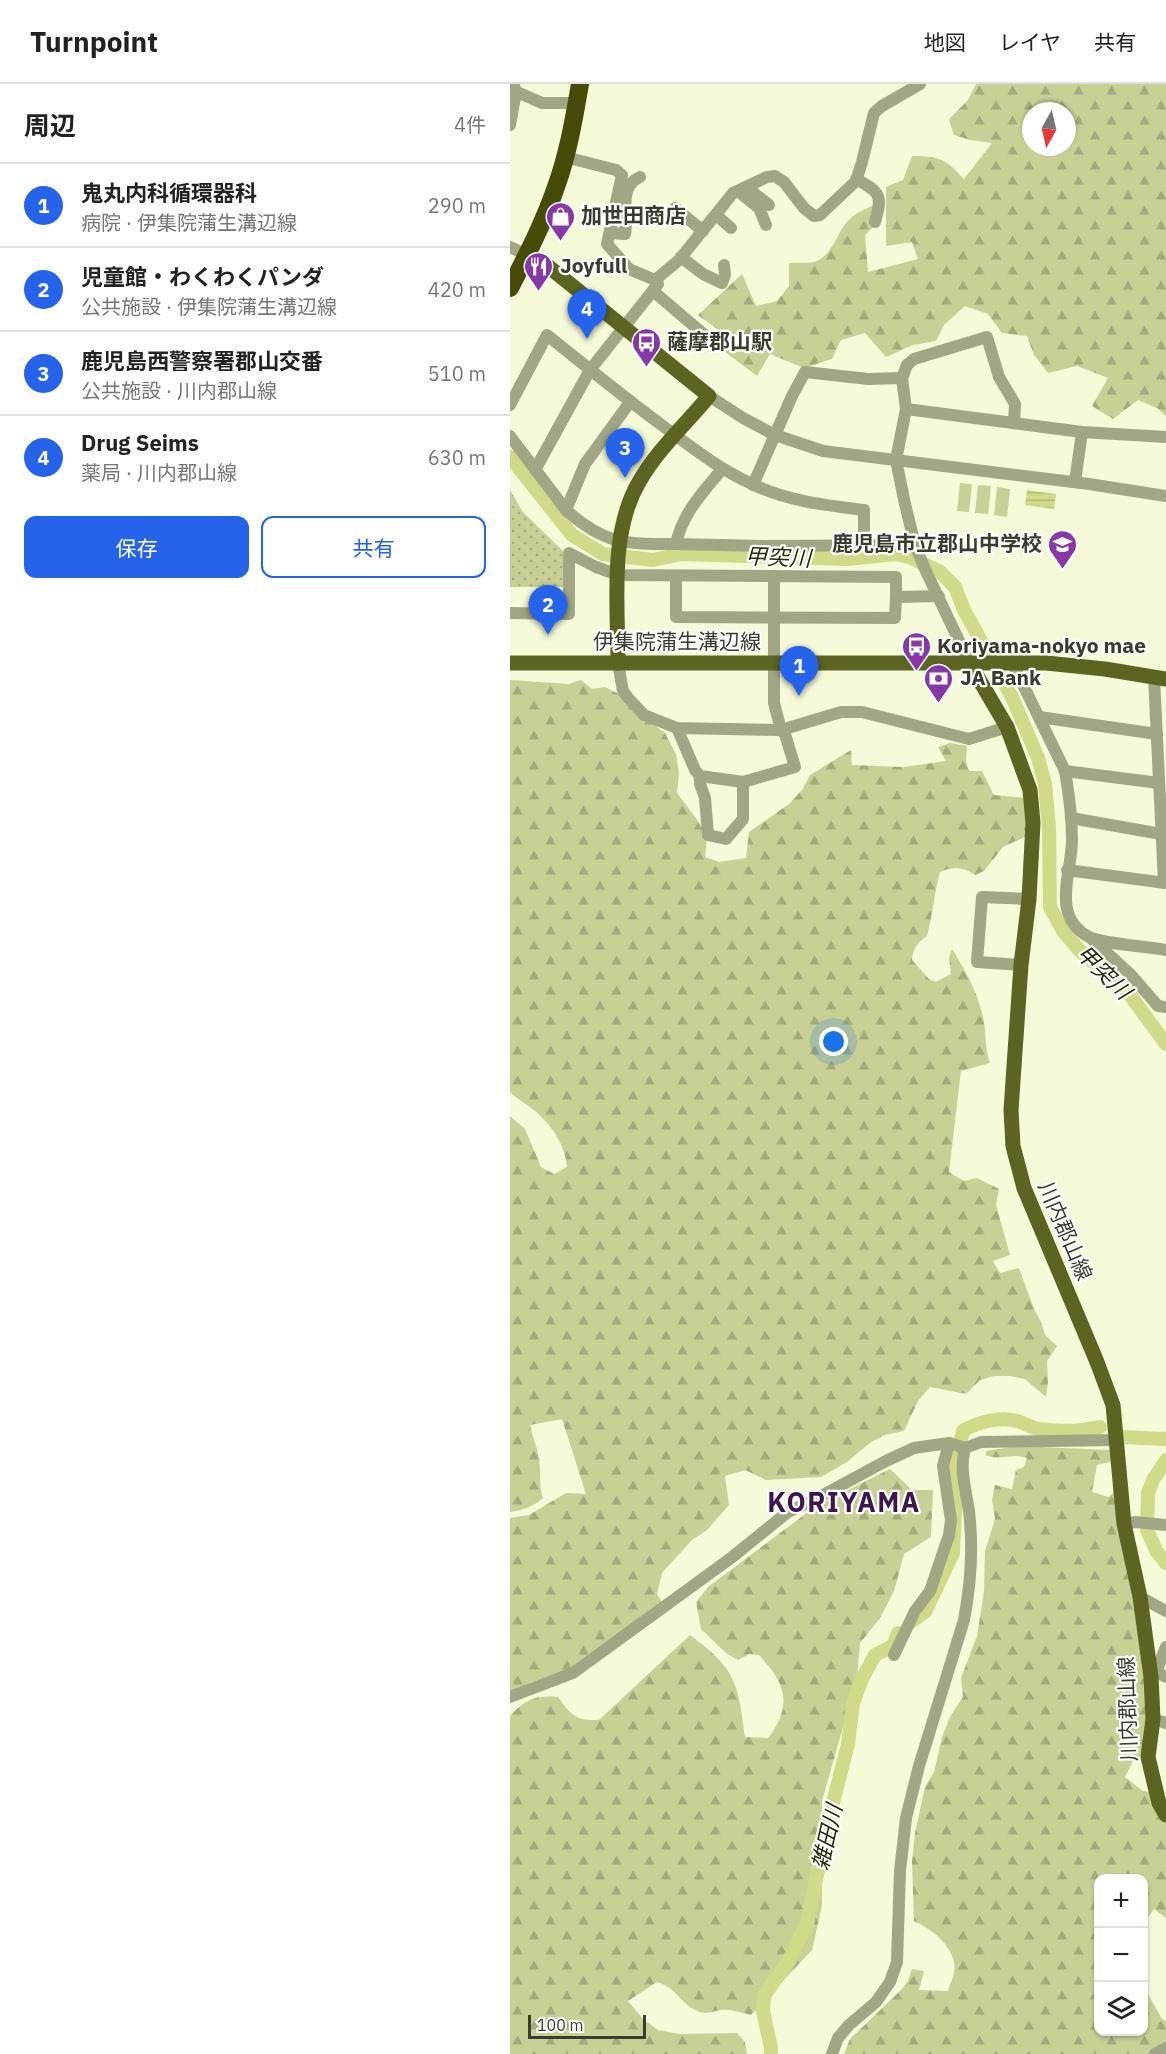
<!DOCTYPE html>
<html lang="ja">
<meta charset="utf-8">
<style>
body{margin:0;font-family:"IBM Plex Sans","Noto Sans JP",sans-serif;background:#f6f6f6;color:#222}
.controls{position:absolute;right:18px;bottom:18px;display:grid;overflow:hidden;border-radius:12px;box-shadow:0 2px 4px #0004}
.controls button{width:54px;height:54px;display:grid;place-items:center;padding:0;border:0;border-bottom:2px solid #e0e0e0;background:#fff;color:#222;font:30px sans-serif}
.compass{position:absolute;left:512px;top:18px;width:54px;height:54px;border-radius:50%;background:#fff;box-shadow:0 2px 4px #0004;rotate:188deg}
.scale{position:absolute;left:18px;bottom:15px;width:118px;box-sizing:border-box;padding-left:6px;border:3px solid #3b3c30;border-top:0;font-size:16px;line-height:21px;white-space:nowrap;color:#3b3c30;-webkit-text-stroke:4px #fff;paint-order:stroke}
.you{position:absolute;left:324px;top:958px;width:21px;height:21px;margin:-15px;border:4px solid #fff;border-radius:50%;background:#1a73e8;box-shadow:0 0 0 9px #1a73e833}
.badge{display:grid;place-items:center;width:39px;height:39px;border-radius:50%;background:#2563eb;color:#fff;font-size:20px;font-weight:700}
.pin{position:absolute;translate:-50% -50px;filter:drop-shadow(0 2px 3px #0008)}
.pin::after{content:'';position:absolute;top:32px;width:21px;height:18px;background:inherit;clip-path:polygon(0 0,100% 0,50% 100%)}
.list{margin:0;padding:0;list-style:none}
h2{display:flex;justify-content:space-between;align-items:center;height:78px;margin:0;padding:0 24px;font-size:26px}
h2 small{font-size:20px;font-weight:400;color:#767676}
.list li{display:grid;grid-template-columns:39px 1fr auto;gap:18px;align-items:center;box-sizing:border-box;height:84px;padding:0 24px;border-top:2px solid #e0e0e0}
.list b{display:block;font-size:22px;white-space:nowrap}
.list p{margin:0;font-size:20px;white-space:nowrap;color:#767676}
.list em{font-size:20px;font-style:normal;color:#767676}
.actions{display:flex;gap:12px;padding:18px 24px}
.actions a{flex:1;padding:14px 0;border:2px solid #2563eb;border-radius:12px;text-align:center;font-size:21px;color:#2563eb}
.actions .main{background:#2563eb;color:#fff}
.icon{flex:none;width:33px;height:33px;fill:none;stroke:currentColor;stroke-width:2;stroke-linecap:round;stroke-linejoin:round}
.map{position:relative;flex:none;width:656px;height:1970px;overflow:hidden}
header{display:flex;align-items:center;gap:36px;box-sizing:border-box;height:84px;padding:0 30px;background:#fff;border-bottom:2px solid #e0e0e0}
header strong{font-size:28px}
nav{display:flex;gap:33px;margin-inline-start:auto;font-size:21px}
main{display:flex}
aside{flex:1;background:#fff}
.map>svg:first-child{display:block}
.grass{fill:url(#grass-dots)}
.forest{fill:url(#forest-firs);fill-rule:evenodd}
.garden{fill:#c9d095}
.water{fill:url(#water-rules)}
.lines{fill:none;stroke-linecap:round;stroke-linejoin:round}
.river{stroke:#d1da88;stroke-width:14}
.minor{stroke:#a1a684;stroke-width:12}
.major{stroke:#5d6320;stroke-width:15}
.highway{stroke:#464b07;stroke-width:18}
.labels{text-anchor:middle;stroke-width:4.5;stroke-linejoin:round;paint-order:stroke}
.poi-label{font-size:21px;font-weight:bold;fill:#3b3c30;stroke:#fff;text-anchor:start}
.street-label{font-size:21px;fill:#3b3c30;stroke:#fff}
.water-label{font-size:22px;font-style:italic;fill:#292c08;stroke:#fff}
.district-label{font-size:27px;font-weight:bold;letter-spacing:1.5px;fill:#3d164b;stroke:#fff}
</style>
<header>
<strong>Turnpoint</strong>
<nav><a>地図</a><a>レイヤ</a><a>共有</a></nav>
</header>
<main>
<aside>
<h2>周辺<small>4件</small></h2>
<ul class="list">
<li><span class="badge">1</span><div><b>鬼丸内科循環器科</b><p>病院 · 伊集院蒲生溝辺線</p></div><em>290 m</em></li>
<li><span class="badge">2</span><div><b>児童館・わくわくパンダ</b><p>公共施設 · 伊集院蒲生溝辺線</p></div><em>420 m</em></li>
<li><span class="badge">3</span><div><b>鹿児島西警察署郡山交番</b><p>公共施設 · 川内郡山線</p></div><em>510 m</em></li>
<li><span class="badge">4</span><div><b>Drug Seims</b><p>薬局 · 川内郡山線</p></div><em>630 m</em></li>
</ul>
<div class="actions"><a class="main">保存</a><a>共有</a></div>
</aside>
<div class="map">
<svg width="656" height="1970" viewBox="0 0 656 1970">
<defs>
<pattern id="grass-dots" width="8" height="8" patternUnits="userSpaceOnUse" patternTransform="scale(1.5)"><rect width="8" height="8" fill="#c9d095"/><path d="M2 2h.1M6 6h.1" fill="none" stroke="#a4aa7a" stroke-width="1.8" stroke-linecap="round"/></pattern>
<pattern id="forest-firs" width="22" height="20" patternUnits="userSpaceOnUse" patternTransform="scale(1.5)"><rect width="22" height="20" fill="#c9d095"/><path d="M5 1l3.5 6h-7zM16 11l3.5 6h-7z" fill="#a4aa7a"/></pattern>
<pattern id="water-rules" width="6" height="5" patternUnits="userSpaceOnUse" patternTransform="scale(1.5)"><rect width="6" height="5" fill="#d1da88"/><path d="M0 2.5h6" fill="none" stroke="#b4bc76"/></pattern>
</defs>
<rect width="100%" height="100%" fill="#f5fad9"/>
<polygon class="grass" points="0,406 13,428 56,470 55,503 0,503"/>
<g class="forest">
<path d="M466,0H656V332L647,324L628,316L603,335L582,322L598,294L567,282L538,289L524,271L517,252L492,249L478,230L455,222L434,241L426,257L403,261L376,273L355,249L331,256L322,275L294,284L260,270L247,292L215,268L210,247L188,231L232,190L246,222L267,217L279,202V179C287,178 300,180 307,177C326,168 327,144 342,133C352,125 360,125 370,115L372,134L355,151L358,188L408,175L402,158L376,162V103L393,96L402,72C431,72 435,75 454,95L482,59L460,56L444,51L439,35L458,16ZM521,27H557V63H521Z"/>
<path d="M0,596L59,600L71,596L82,605L95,603L107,609L118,622L155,649L166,670L169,689L167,709L186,734L197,753L195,773L209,778L236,774L239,748L279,720L292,706L300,691L341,666L342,681L394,683L436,677L428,663L440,659L457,662L456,677L459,687H472L484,711L516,714L519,751L493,763L474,787L465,791C455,783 441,782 430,788C424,810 423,830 417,852C407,859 403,864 402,876L419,895L426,898L441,890L439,874L442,865C455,886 466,905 472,929C477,946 474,963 480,979L451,987L439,1088L454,1097L467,1094L489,1105L486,1121L500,1171L483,1177L490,1189L509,1184L524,1225L531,1238L535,1251L547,1262L537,1277L538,1298L536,1313L515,1295L500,1292H484L470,1296L456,1310L420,1303L408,1317L394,1347L375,1351L361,1358L337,1378L311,1393L256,1396L235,1386L215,1392L219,1421L197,1446L182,1456L152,1489L147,1510L154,1521L57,1588L21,1598L0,1610V1434L19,1431L56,1409L76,1410L52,1335L20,1341C22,1351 26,1360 28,1370C32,1385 28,1400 33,1414C23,1423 13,1426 0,1428V1032L15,1045L31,1083L44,1090L57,1083C55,1059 39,1037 20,1023C13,1018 6,1014 0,1008Z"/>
<path d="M508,1362L601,1366L613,1375L587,1381L582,1408L598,1413L603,1409L606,1381L616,1380L618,1425L626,1469L640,1662L629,1673L624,1675L615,1693L633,1707L646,1709L656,1725V1834L644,1825L634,1839V1794H588V1948H634V1903L652,1935L656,1937V1968L653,1970H334L340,1955L391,1906L398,1897L402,1885L414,1887L409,1906L438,1907C441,1898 446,1888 444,1878C440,1859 421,1845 404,1837L402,1778L405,1749L415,1703L424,1688L432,1653L440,1633L453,1613L451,1594L467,1552L474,1508L475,1467L485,1435L482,1416L485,1401L502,1405L506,1386L514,1383L517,1374C502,1369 487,1377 476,1371V1367Z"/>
<path d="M380,1385L402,1406H423L421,1453L394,1470L384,1507L370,1534L350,1559L347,1594L312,1717V1822L302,1866L241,1931C232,1929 221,1925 212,1926C201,1927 196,1932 185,1926C168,1917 167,1904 147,1898L118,1917L134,1936L148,1946L170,1950L227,1949L235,1958L237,1970H0V1632C14,1616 26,1611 48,1613C61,1631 65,1637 89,1636L180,1551C226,1585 228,1598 235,1653L258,1654C283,1622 276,1599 249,1571L239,1570L228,1576L217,1570L191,1545L186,1518L198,1503L306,1422Z"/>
</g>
<g class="garden">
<polygon points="450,399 462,400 459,428 447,427"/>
<polygon points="468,401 481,402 478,430 465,429"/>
<polygon points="487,403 500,405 497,433 484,431"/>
</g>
<polygon class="water" points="517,406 546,410 544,425 515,421"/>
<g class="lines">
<g class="river">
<polyline points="0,373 62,451 93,470 143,476 171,470 336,475 387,470 399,473 429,487 445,503 454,526 502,613 528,674 535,700 539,744 540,823 553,847 569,866 617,907 656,960"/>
<polyline points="611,1353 656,1355"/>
<polyline points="656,1376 643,1396 638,1409 637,1446 647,1468 656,1479"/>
<path d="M402,1537L415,1528L443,1469L445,1427L444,1382L453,1347C467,1338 491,1332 507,1337C515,1339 522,1344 529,1345C549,1348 571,1347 590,1343"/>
<polyline points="261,1970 261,1964 253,1927 254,1912 278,1877 297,1840 316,1746 338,1660 343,1619 352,1595 365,1571 383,1562 388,1549"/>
</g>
<g class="minor">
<polyline points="0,5 32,19 67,19"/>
<polyline points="0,41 6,8 4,1"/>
<polyline points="55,73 106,86 112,91 97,160 119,185 145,196"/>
<path d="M346,95C370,108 373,111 365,138"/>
<polyline points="240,106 259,121"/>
<polyline points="228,107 249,124 256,141"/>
<polyline points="165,124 193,147"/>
<polyline points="206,131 221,144"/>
<path d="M100,149L115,150C119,133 107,103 130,93"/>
<polyline points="0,163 17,171"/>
<polyline points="171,173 193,190 212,199 215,191 214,181"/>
<polyline points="145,196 169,176 223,109 257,93 265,92 274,98 294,124 304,132 310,131 346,97 352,78 364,29 372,22 410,0"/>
<polyline points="143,207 204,259"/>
<polyline points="392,294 397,281 404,275 477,253 489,293 505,320 504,339"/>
<polyline points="199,312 233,334 265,351 313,367 579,400 656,412"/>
<path d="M0,321L37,251C77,283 116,315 157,345C185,366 211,386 242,400C277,417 315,421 354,426V461"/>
<polyline points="396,325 386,376 395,420 405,461 414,483 460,580"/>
<polyline points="0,352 56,426 75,380 120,318"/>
<polyline points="25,386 80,286 148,200 145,196"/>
<polyline points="565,398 572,348"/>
<polyline points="243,401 282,312 295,288 358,295 392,294 396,325 572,348 656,353"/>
<path d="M56,426C95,461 116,460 166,460C173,428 192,410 212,385"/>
<polyline points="166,460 255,462 405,461"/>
<polyline points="166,492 166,533 385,534 386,513 429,512"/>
<polyline points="0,529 59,530 59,469 86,483 108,491 386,493 386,513"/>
<polyline points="502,578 555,687 649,699"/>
<polyline points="108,579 113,607 119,615 134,631 167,644 271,646 331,628 352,628 459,655 497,643"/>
<polyline points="644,593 654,799"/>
<polyline points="529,633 647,650"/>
<polyline points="167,644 185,686 190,692 233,698 285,683 275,650 271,646 264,619 264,492"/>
<path d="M555,687C559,710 562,733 562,756C562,789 540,832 579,853C589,859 640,863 656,866"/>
<polyline points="190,692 190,700 195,714 198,751 216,755 233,735 233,698"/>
<polyline points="561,734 651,750"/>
<polyline points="557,786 656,799"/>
<polyline points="583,856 621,891 648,922 656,923"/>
<polyline points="511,881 467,878 472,813 519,815"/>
<polyline points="614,1440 625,1438 656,1441"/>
<polyline points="630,1513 656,1527"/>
<polyline points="656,1563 648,1583 648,1589 656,1593"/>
<polyline points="384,1571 405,1527 420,1507 439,1451 441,1436 433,1382 439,1359"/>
<polyline points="0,1613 63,1589 221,1474 278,1428 300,1418 376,1377 404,1364 439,1359 455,1364 471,1358 607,1356"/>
<polyline points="643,1635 656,1639"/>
<path d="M322,1970L328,1954L339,1941L366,1918L380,1898L387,1878L390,1787L396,1734L409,1682L454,1536C460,1504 463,1471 460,1438C459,1413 448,1390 455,1364"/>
<polyline points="645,1970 656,1964"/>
</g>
<g class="major">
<path d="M17,171L39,183L199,312C176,340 147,366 129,398C99,449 108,521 108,579"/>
<polyline points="0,579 536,579 595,585 656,595"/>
<polyline points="460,580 497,643 520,706 523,739 519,815 511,881 501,1026 503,1062 514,1104 587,1278 603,1321 614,1440 630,1513 641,1593 643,1635 638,1673 649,1719 656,1731"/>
</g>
<path class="highway" d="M0,204C17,171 34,138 46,103C58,70 64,35 70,0"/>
</g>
<defs>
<symbol id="shop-pin" viewBox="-11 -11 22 30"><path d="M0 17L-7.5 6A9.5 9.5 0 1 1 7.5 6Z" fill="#8837a7" stroke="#fff"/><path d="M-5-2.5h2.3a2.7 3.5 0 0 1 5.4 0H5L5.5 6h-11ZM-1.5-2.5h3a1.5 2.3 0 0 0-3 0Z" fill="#fff"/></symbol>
<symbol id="restaurant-pin" viewBox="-11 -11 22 30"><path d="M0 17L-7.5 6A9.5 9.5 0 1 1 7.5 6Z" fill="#8837a7" stroke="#fff"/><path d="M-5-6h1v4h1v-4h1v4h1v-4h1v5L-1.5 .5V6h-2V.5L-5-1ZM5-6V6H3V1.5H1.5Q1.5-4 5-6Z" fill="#fff"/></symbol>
<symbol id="bus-pin" viewBox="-11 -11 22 30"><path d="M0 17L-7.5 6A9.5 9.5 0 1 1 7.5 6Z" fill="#8837a7" stroke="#fff"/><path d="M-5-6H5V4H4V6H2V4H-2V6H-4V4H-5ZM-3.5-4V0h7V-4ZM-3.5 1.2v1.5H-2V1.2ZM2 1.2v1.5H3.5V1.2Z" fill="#fff"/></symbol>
<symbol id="school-pin" viewBox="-11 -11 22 30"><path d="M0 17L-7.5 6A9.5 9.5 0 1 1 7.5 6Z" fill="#8837a7" stroke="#fff"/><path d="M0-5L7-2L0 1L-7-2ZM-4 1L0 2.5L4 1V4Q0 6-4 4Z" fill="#fff"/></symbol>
<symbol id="bank-pin" viewBox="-11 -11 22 30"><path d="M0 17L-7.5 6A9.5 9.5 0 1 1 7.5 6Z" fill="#8837a7" stroke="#fff"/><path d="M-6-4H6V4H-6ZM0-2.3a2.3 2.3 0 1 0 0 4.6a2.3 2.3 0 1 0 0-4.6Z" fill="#fff"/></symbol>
</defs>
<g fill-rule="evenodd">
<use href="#shop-pin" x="34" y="116" width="33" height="45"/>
<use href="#restaurant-pin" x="12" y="166" width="33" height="45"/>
<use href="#bus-pin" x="120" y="242" width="33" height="45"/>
<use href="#school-pin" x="536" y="444" width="33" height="45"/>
<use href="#bus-pin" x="390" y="546" width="33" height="45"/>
<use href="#bank-pin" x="412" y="578" width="33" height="45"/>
</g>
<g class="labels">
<g class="poi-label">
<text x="71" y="139">加世田商店</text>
<text x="50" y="189">Joyfull</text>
<text x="157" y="265">薩摩郡山駅</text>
<text x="532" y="467" text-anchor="end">鹿児島市立郡山中学校</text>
<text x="427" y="569">Koriyama-nokyo mae</text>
<text x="450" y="601">JA Bank</text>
</g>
<g class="street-label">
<text x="167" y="565">伊集院蒲生溝辺線</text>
<text transform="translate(555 1147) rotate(67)" y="7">川内郡山線</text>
<text transform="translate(618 1625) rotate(-92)" y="7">川内郡山線</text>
</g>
<g class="water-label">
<text transform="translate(268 473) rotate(2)" y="8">甲突川</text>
<text transform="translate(594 888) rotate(44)" y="8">甲突川</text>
<text transform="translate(317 1753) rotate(-77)" y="8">雑田川</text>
</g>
<g class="district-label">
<text x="334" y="1428">KORIYAMA</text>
</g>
</g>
</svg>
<div class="controls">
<button>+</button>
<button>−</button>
<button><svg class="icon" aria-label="layers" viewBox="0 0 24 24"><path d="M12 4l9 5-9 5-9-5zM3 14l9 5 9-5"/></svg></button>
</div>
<svg class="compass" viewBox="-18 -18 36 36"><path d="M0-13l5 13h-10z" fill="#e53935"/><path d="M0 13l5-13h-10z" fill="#767676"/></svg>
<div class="scale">100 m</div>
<div class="you"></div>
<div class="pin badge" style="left:289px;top:612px">1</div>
<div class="pin badge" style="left:38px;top:551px">2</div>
<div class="pin badge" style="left:115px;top:394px">3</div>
<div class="pin badge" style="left:77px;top:255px">4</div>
</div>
</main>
